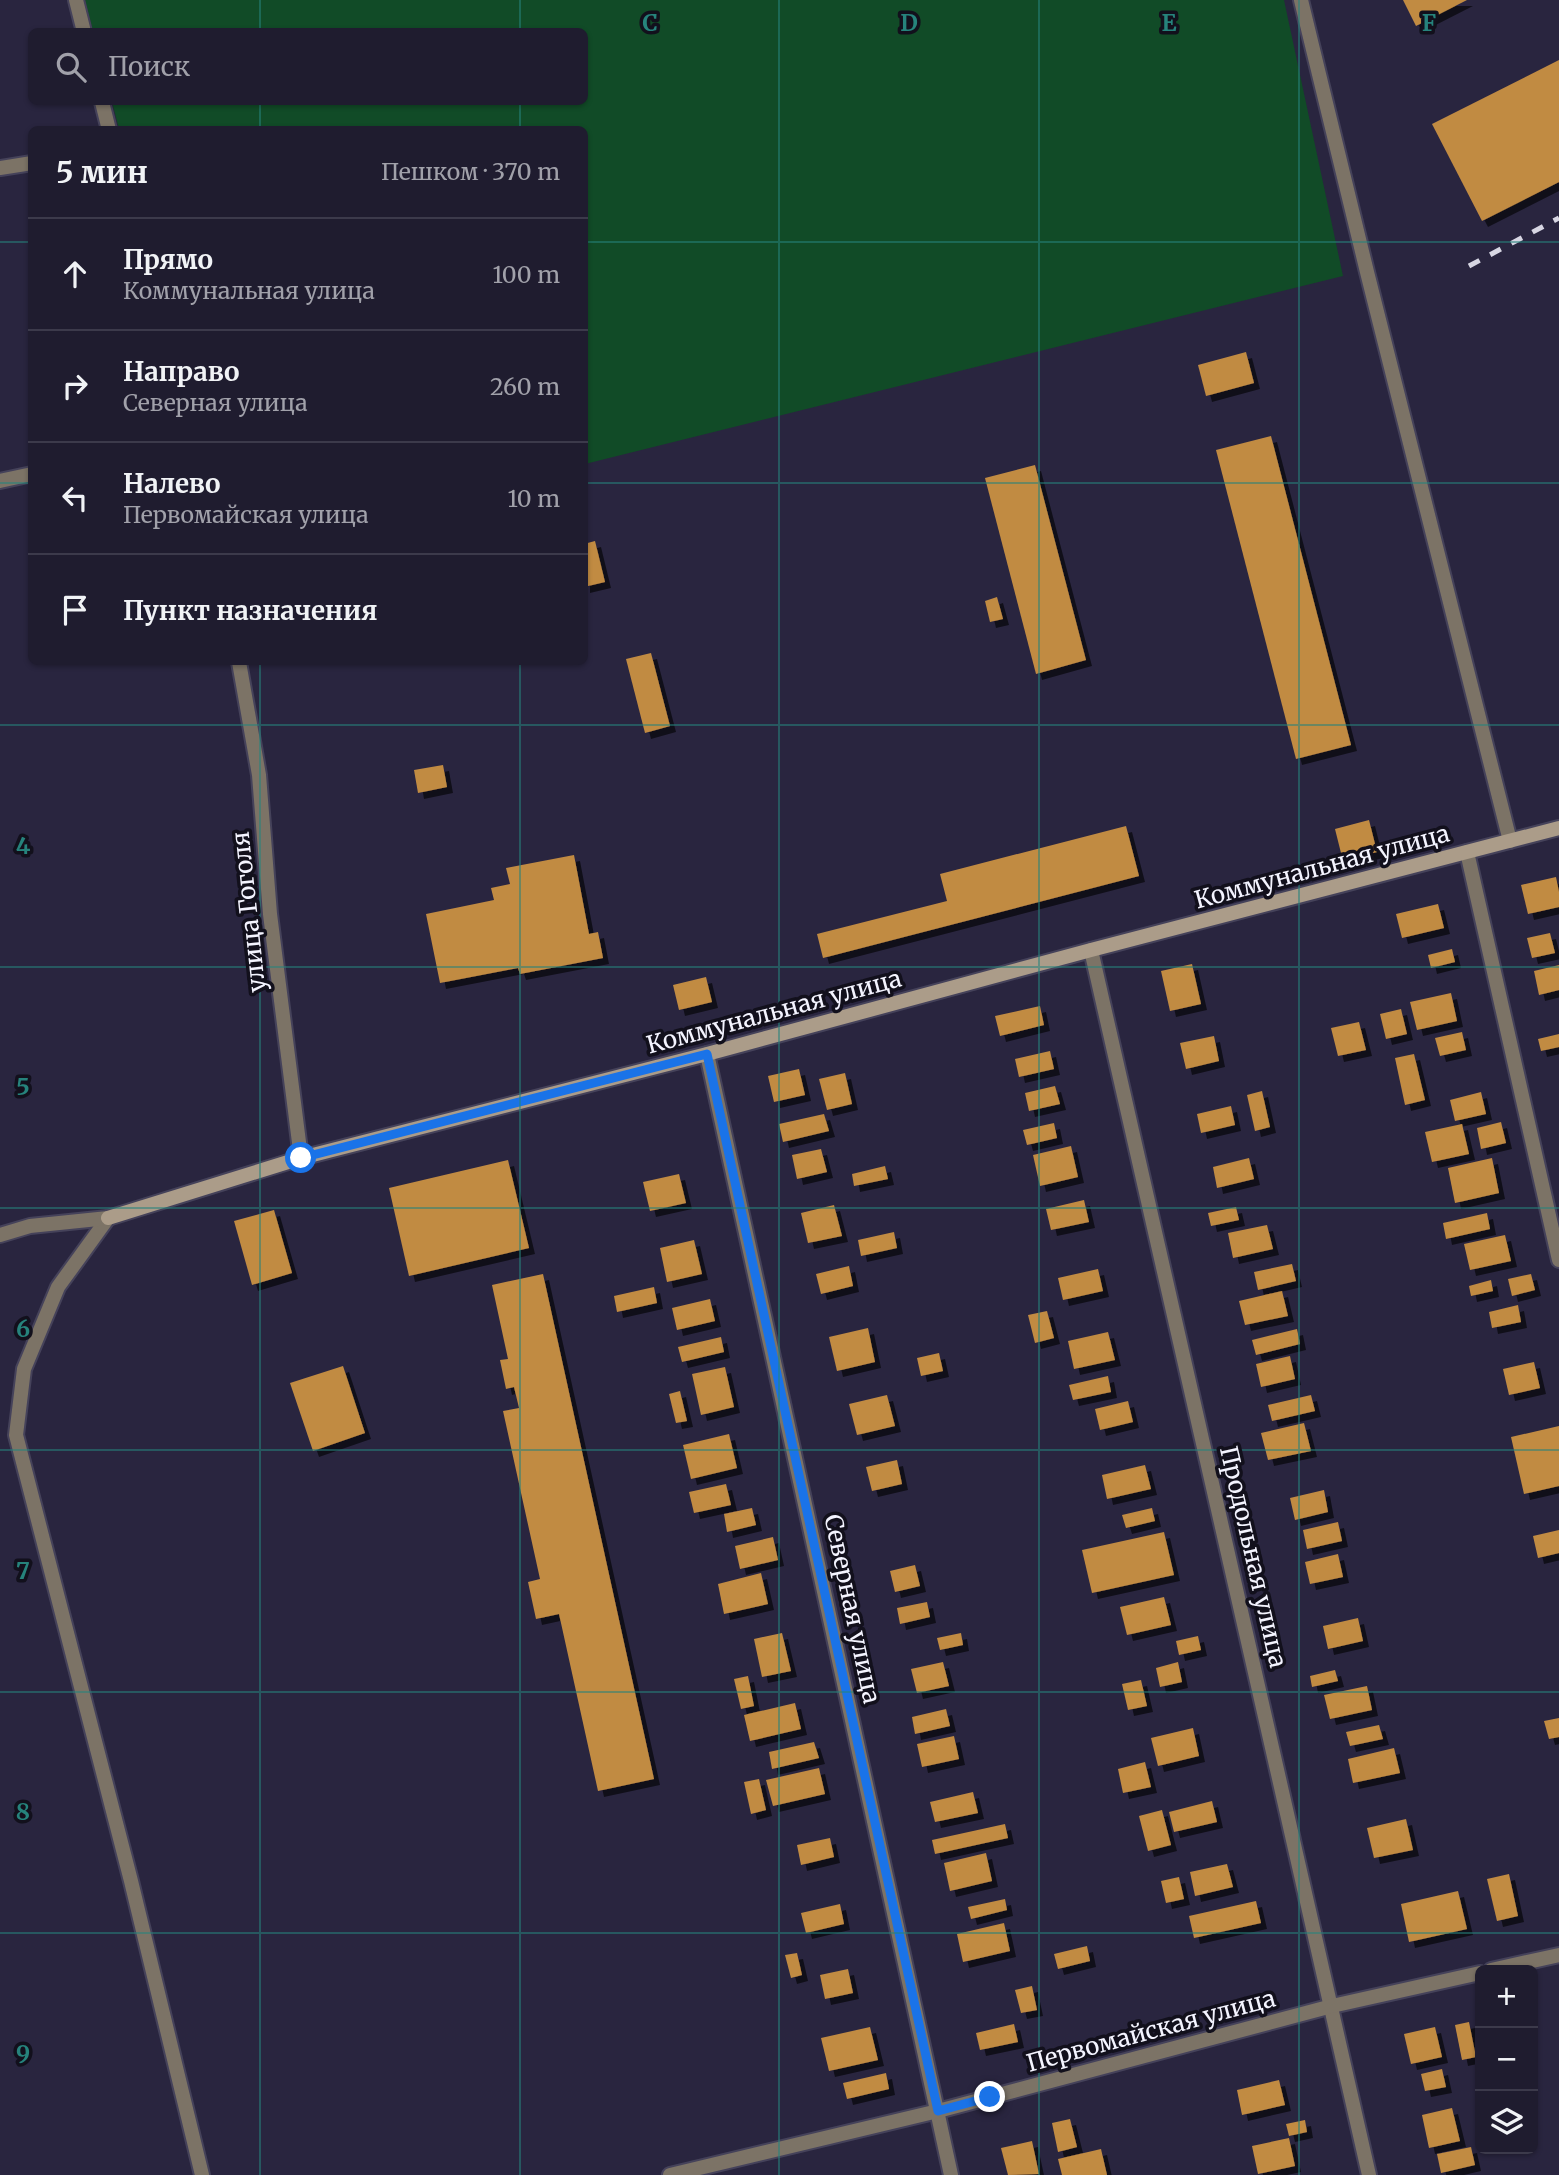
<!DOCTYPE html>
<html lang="ru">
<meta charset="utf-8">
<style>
body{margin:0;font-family:Merriweather,serif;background:#272537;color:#f1f3f6}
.controls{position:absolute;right:21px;bottom:21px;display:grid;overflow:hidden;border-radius:10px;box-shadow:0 2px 5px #0004}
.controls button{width:63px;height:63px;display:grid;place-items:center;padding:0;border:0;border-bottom:2px solid #3c3a4b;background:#1f1c2f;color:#f1f3f6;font:35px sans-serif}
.stop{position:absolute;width:21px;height:21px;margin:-16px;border:5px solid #1a73e8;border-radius:50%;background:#fff}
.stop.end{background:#1a73e8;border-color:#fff;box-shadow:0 2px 7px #0008}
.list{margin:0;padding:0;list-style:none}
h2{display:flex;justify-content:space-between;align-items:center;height:91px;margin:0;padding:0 28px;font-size:30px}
h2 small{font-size:23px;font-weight:400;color:#a1a1aa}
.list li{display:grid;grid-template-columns:46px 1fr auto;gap:21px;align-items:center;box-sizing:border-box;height:112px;padding:0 28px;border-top:2px solid #3c3a4b}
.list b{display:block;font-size:26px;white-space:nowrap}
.list p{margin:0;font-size:23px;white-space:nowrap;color:#a1a1aa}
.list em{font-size:23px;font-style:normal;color:#a1a1aa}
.icon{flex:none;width:38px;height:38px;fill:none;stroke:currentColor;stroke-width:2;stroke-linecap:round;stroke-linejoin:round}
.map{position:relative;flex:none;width:1559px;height:2175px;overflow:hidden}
.search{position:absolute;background:#1f1c2f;box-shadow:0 2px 5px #0004;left:28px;top:28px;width:560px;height:77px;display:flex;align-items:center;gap:18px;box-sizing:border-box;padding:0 24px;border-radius:10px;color:#a1a1aa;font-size:26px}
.panel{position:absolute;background:#1f1c2f;box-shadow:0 2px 5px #0004;left:28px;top:126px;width:560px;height:539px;border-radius:10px}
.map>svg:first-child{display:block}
.green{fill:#114b27}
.building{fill:#c18b43;filter:url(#shadow)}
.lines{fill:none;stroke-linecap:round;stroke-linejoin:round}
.lane-casing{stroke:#45425a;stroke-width:18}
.street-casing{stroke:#45425a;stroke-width:18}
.secondary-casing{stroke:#45425a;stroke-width:18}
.lane{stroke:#7c7366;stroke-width:14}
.street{stroke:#7c7366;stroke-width:14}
.secondary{stroke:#ab9c89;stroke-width:14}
.rail{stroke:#d7d6e3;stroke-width:5;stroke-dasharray:12 12;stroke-linecap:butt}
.route{stroke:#1a73e8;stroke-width:9}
.grid{fill:none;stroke:#26837c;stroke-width:2;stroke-opacity:0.55}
.labels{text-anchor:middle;stroke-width:7;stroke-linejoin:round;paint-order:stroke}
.street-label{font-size:24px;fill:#f4f4ff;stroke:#12101c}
.grid-label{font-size:23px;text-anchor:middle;font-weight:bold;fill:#26837c;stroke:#12101c;stroke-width:7;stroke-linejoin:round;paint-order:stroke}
</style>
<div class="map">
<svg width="1559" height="2175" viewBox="0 0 1559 2175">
<defs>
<filter id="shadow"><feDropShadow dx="6" dy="6" stdDeviation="0" flood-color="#0009"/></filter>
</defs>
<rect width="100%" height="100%" fill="#29253f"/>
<polygon class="green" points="85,0 1284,0 1343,276 585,464 584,130 119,129 112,102 584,102 584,32 93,31"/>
<g class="building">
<polygon points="1403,0 1467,0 1416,26"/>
<polygon points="1559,60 1559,182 1482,221 1432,124"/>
<polygon points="1246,352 1254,383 1206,396 1198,365"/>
<polygon points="1271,436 1351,745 1296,759 1216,450"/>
<polygon points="1035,465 1086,660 1036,674 985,478"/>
<polygon points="595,541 605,582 584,587 584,544"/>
<polygon points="997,597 1003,619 990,622 985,601"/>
<polygon points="651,653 670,726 645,733 626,659"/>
<polygon points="443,765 447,787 418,793 414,770"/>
<polygon points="1369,820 1377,852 1343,861 1335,829"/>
<polygon points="1126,826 1139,876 823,958 817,934 947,901 940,874"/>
<polygon points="574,855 589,934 598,932 603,958 520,974 518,968 440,983 426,914 494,900 491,888 510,884 506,868"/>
<polygon points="1556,877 1559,892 1559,907 1528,914 1521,885"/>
<polygon points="1438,904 1444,928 1402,938 1396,914"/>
<polygon points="1550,933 1555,953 1532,958 1527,938"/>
<polygon points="1452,949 1455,962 1431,968 1428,955"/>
<polygon points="1192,964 1201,1004 1170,1011 1161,971"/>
<polygon points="1559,965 1559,990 1539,995 1534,971"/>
<polygon points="706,977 712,1002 679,1010 673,985"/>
<polygon points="1451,993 1457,1021 1417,1030 1410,1002"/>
<polygon points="1040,1006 1044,1025 1000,1036 995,1016"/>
<polygon points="1401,1009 1407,1034 1386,1039 1380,1014"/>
<polygon points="1359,1022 1366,1050 1338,1056 1331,1028"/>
<polygon points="1462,1032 1466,1050 1440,1056 1435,1038"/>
<polygon points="1559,1034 1559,1047 1541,1051 1538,1039"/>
<polygon points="1214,1036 1219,1061 1186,1069 1180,1043"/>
<polygon points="1050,1051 1054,1069 1019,1077 1015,1059"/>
<polygon points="1414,1054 1425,1100 1405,1105 1395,1058"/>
<polygon points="799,1069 805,1095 774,1102 768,1076"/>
<polygon points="845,1073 852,1104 827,1110 819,1079"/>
<polygon points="1055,1086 1060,1104 1029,1111 1025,1093"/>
<polygon points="1262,1091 1270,1127 1255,1131 1247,1095"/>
<polygon points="1481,1092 1486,1114 1455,1121 1450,1100"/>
<polygon points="1231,1106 1235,1125 1201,1133 1197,1114"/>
<polygon points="824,1114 829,1131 783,1142 779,1124"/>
<polygon points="1501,1122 1506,1143 1481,1149 1477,1128"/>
<polygon points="1054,1123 1057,1138 1027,1145 1023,1130"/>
<polygon points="1462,1124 1469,1154 1432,1162 1425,1132"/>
<polygon points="1071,1146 1078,1177 1040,1186 1033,1155"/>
<polygon points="821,1149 827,1172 797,1179 792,1155"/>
<polygon points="1249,1158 1254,1179 1217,1188 1213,1167"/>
<polygon points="1492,1158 1499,1193 1455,1203 1448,1168"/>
<polygon points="508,1160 529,1248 409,1276 389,1188"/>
<polygon points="885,1166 888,1179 854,1186 852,1174"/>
<polygon points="679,1174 686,1203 650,1211 643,1182"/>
<polygon points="1084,1200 1089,1222 1051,1230 1046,1209"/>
<polygon points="834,1205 842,1236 808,1243 801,1213"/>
<polygon points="1236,1207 1239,1220 1211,1226 1208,1213"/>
<polygon points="274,1210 292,1273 252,1285 234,1221"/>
<polygon points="1487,1213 1490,1229 1446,1239 1443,1223"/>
<polygon points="1267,1225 1273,1249 1233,1258 1228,1233"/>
<polygon points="894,1232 897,1248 861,1256 858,1240"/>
<polygon points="1505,1235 1511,1261 1470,1270 1464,1244"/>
<polygon points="694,1240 702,1274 667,1282 660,1248"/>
<polygon points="1292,1264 1296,1281 1258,1290 1254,1272"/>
<polygon points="849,1266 853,1286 821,1294 816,1274"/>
<polygon points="1098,1269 1103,1291 1063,1300 1058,1278"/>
<polygon points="543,1274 654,1779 598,1791 559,1614 536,1619 528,1582 540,1579 503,1411 519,1408 514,1387 506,1389 500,1360 508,1359 492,1285"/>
<polygon points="1531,1274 1535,1290 1512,1296 1508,1279"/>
<polygon points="1491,1280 1493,1291 1471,1296 1469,1286"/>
<polygon points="654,1287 657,1303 617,1312 614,1296"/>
<polygon points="1282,1291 1288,1316 1245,1325 1239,1301"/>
<polygon points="710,1299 715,1321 677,1330 672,1308"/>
<polygon points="1518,1305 1521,1322 1492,1328 1489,1312"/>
<polygon points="1047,1311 1054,1338 1035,1343 1028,1315"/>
<polygon points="868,1328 875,1362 837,1371 829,1337"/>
<polygon points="1297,1329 1300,1344 1256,1355 1252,1340"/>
<polygon points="1108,1332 1115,1360 1074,1369 1068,1341"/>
<polygon points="721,1337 724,1352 682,1362 678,1347"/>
<polygon points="939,1353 943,1371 921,1376 917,1358"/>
<polygon points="1290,1356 1295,1379 1261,1387 1256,1364"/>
<polygon points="1534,1362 1540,1388 1509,1395 1503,1369"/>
<polygon points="343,1366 365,1433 313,1451 290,1383"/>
<polygon points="725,1367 734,1407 701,1415 692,1374"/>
<polygon points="1108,1376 1111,1392 1073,1400 1069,1385"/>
<polygon points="680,1391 687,1421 676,1423 669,1394"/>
<polygon points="887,1395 895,1426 857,1435 849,1404"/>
<polygon points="1311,1395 1315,1411 1272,1421 1268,1405"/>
<polygon points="1128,1401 1133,1422 1100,1430 1095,1409"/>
<polygon points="1304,1423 1311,1451 1268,1460 1261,1433"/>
<polygon points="1559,1426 1559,1486 1524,1494 1511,1437"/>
<polygon points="729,1434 737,1468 691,1479 683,1445"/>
<polygon points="897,1460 902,1484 872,1491 866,1467"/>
<polygon points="1145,1465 1151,1489 1107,1499 1102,1475"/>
<polygon points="726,1484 731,1505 694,1513 689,1492"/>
<polygon points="1324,1490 1328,1512 1295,1520 1290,1498"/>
<polygon points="752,1508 756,1525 727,1532 724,1514"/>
<polygon points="1152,1508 1155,1521 1126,1528 1122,1515"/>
<polygon points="1338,1522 1342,1541 1307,1549 1303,1530"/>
<polygon points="1559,1530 1559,1553 1538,1558 1533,1536"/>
<polygon points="1164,1532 1174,1575 1092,1593 1082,1550"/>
<polygon points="773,1537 778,1560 740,1569 735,1546"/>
<polygon points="1338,1554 1343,1577 1310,1584 1305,1562"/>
<polygon points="915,1565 920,1586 895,1592 890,1571"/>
<polygon points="761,1573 768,1604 724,1614 718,1584"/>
<polygon points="1164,1597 1171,1625 1127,1635 1120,1607"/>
<polygon points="927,1602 930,1617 900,1624 897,1608"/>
<polygon points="1358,1618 1363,1641 1328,1649 1323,1626"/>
<polygon points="782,1633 791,1671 762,1677 754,1639"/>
<polygon points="961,1633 963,1645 940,1650 937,1638"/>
<polygon points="1198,1636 1201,1650 1179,1655 1176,1641"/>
<polygon points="943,1662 949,1686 917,1693 911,1669"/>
<polygon points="1178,1662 1182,1682 1160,1687 1156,1668"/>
<polygon points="1335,1670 1338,1681 1312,1687 1310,1676"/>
<polygon points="748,1676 754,1706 741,1709 734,1679"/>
<polygon points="1141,1680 1147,1706 1128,1710 1122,1684"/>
<polygon points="1367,1686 1372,1710 1330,1719 1324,1695"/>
<polygon points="795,1703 801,1729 750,1741 744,1715"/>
<polygon points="946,1709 950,1726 915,1734 912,1717"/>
<polygon points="1559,1718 1559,1737 1549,1739 1544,1721"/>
<polygon points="1379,1725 1383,1739 1350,1746 1346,1732"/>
<polygon points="1193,1728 1199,1756 1158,1766 1151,1738"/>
<polygon points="954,1736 959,1759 922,1767 917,1744"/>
<polygon points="814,1742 819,1758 772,1769 769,1752"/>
<polygon points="1394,1748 1400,1773 1353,1783 1348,1759"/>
<polygon points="1145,1762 1151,1787 1123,1793 1118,1769"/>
<polygon points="819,1768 825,1794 773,1806 766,1780"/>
<polygon points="759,1779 766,1810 751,1814 744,1782"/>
<polygon points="973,1792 978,1813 935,1822 930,1802"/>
<polygon points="1212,1801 1217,1822 1174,1832 1169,1812"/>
<polygon points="1162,1810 1171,1845 1148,1851 1139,1816"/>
<polygon points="1406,1819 1413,1850 1374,1858 1367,1828"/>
<polygon points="1005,1824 1008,1838 935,1854 932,1840"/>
<polygon points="830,1838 834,1857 801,1865 797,1845"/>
<polygon points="986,1853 992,1881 950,1891 944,1863"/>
<polygon points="1227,1864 1233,1887 1195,1896 1190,1872"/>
<polygon points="1509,1874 1518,1916 1497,1921 1487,1879"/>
<polygon points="1179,1877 1184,1899 1166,1903 1161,1881"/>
<polygon points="1458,1891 1467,1929 1409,1942 1401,1904"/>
<polygon points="1005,1899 1007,1910 971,1919 968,1907"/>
<polygon points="1256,1901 1261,1923 1194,1938 1189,1916"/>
<polygon points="840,1904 844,1924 806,1933 801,1913"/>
<polygon points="1004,1923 1010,1951 963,1962 957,1934"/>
<polygon points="1087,1946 1090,1961 1058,1969 1054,1954"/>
<polygon points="797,1953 802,1975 791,1978 785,1955"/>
<polygon points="848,1969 853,1993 825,1999 820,1975"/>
<polygon points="1032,1986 1037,2010 1021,2013 1015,1990"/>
<polygon points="1469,2022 1476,2057 1462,2060 1455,2025"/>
<polygon points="1014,2024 1018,2042 980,2050 976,2033"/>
<polygon points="870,2027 878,2060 829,2071 821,2038"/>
<polygon points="1435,2027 1442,2057 1411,2064 1404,2034"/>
<polygon points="1442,2069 1446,2087 1425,2091 1421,2074"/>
<polygon points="886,2073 889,2089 847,2099 843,2083"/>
<polygon points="1279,2080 1285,2105 1242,2115 1237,2090"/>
<polygon points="1452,2108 1460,2141 1429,2148 1422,2115"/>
<polygon points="1070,2119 1077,2147 1058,2152 1052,2123"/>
<polygon points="1305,2120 1307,2132 1289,2136 1286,2124"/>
<polygon points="1289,2138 1295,2166 1258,2174 1252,2146"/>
<polygon points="1032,2141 1039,2174 1008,2175 1001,2148"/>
<polygon points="1471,2147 1475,2165 1441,2173 1437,2154"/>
<polygon points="1101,2149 1107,2175 1062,2175 1058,2159"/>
</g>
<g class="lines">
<defs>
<g id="lane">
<polyline points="0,168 32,163"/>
<polyline points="0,481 32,474"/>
</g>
<g id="street">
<polyline points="76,0 84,32"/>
<polyline points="1301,0 1367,272 1510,841"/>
<polyline points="102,102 109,130"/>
<polyline points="239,662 259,775 270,914 301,1158"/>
<polyline points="1467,852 1559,1260"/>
<polyline points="1091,950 1369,2175"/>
<polyline points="707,1054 951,2175"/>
<polyline points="108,1218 58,1287 24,1369 16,1435 131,1881 202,2175"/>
<polyline points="0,1235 30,1226 108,1218"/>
<polyline points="1491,1970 1559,1955"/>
<polyline points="670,2175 938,2111 1332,2006 1480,1973"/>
</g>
<polyline id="secondary" points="108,1218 301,1158 707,1054 1091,950 1559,828"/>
</defs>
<use href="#lane" class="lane-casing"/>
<use href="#street" class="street-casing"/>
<use href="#secondary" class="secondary-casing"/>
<use href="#lane" class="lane"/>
<use href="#street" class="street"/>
<use href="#secondary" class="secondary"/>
<polyline class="rail" points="1469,266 1559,218"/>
</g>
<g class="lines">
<polyline class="route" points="301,1158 707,1054 938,2111 990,2097"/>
</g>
<path class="grid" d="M260,0V32M520,0V32M779,0V2175M1039,0V2175M1299,0V2175M260,102V130M520,102V130M0,242H32M584,242H1559M0,483H32M584,483H1559M260,662V2175M520,662V2175M0,725H1559M0,967H1559M0,1208H1559M0,1450H1559M0,1692H1559M0,1933H1559"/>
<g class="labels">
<g class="street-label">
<text transform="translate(1322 867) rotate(-15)" y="8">Коммунальная улица</text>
<text transform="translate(249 912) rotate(-96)" y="8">улица Гоголя</text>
<text transform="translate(774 1012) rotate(-15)" y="8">Коммунальная улица</text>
<text transform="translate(1253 1557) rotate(77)" y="8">Продольная улица</text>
<text transform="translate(852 1609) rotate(78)" y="8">Северная улица</text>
<text transform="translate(1151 2031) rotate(-15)" y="8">Первомайская улица</text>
</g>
</g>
<g class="grid-label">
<text x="650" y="31">C</text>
<text x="909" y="31">D</text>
<text x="1169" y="31">E</text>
<text x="1429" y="31">F</text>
<text x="23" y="854">4</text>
<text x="23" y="1095">5</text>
<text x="23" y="1337">6</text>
<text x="23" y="1579">7</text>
<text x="23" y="1820">8</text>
<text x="23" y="2062">9</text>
</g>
</svg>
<div class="controls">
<button>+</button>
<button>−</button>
<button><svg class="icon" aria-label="layers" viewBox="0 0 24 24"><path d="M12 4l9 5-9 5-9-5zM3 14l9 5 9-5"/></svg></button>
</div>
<div class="stop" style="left:301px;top:1158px"></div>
<div class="stop end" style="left:990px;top:2097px"></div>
<div class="search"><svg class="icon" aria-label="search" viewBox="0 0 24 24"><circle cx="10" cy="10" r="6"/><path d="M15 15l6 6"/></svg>Поиск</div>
<section class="panel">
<h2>5 мин<small>Пешком · 370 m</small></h2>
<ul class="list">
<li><svg class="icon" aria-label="ahead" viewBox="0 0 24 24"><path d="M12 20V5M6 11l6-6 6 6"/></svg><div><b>Прямо</b><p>Коммунальная улица</p></div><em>100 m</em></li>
<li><svg class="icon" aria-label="right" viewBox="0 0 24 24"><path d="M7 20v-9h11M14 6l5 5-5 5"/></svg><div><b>Направо</b><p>Северная улица</p></div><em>260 m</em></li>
<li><svg class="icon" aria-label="left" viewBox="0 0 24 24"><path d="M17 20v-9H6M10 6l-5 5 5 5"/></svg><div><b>Налево</b><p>Первомайская улица</p></div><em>10 m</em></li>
<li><svg class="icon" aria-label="arrive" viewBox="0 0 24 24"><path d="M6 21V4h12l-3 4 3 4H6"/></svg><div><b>Пункт назначения</b></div></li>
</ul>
</section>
</div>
